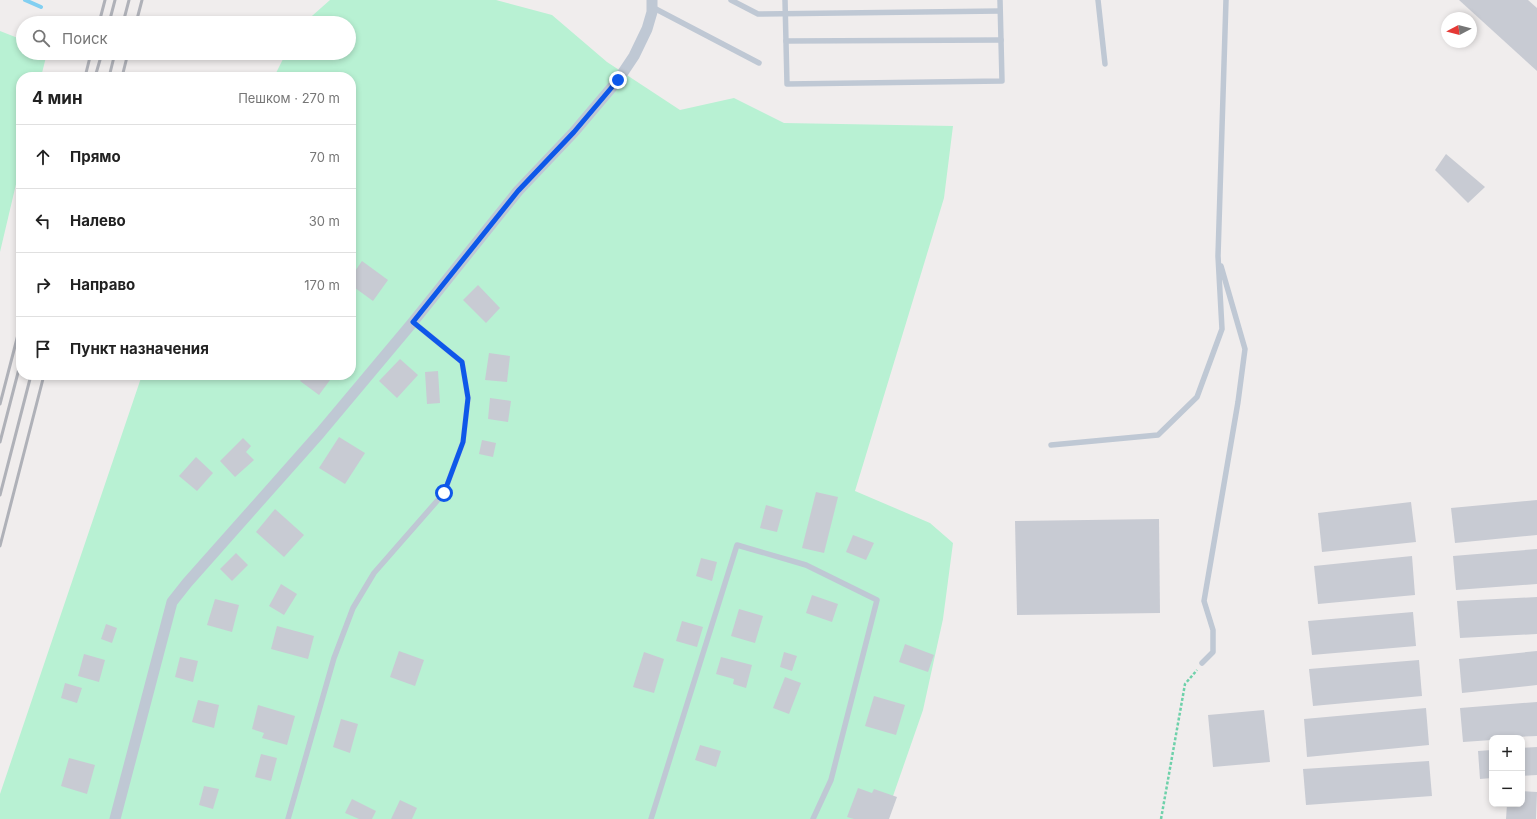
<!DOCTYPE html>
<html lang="ru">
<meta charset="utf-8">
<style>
body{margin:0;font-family:Inter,sans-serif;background:#f6f6f6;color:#222}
.controls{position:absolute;right:12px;bottom:12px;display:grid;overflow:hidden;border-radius:8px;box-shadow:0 2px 6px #0003}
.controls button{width:36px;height:36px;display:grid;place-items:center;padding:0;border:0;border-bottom:1px solid #e0e0e0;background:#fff;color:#222;font:20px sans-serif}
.compass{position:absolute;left:1441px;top:12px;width:36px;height:36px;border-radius:50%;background:#fff;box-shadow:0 2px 6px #0003;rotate:263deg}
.stop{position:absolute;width:12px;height:12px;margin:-9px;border:3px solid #0e58e9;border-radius:50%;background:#fff}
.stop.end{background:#0e58e9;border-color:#fff;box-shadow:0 1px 4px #0008}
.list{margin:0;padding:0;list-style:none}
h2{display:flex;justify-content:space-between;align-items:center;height:52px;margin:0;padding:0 16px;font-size:17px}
h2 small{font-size:13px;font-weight:400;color:#767676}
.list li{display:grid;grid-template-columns:26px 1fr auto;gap:12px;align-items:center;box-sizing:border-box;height:64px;padding:0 16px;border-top:1px solid #e0e0e0}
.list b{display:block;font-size:15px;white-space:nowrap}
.list em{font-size:13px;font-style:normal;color:#767676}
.icon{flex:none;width:22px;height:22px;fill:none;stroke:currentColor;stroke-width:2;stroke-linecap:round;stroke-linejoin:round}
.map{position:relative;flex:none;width:1537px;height:819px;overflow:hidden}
.search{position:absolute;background:#fff;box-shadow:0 2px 6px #0003;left:16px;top:16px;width:340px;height:44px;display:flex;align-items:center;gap:10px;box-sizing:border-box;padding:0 14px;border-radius:22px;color:#767676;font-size:15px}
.panel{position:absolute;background:#fff;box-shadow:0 2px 6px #0003;left:16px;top:72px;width:340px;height:308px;border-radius:16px}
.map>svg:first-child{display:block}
.green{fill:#b8f1d3}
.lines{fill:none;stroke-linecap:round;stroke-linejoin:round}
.stream{stroke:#82cff1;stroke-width:4}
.building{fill:#c8cbd3}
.path{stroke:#6ed1aa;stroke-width:2.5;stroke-dasharray:3 2;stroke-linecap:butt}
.lane{stroke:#bfc8d4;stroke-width:5.5}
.street{stroke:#bfc8d4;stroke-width:11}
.rail{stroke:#afb1b8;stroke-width:3}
.route{stroke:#0e58e9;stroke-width:5}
</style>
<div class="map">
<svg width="1537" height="819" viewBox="0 0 1537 819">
<rect width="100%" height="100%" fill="#f0eded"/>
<g class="green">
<polygon points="330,0 496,0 552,15 607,62 680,110 734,98 784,123 953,126 944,198 855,491 930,523 953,543 943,619 923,710 885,819 0,819 0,794 142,375 351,375 351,77 274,77 286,53 349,53 349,23 304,23"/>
<polygon points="0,31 23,40 23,53 47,53 41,77 21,77 21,163 0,252"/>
</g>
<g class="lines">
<polyline class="stream" points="25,0 41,7"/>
</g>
<g class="building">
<polygon points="1459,0 1528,0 1537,8 1537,71"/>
<polygon points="1446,154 1485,187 1468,203 1435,170"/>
<polygon points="362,261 388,280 373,301 351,285 351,277"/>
<polygon points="478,285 500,308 486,323 463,300"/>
<polygon points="489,353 510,356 507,382 485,380"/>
<polygon points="400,359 418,375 397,398 379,381"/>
<polygon points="438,371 440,403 427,404 425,372"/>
<polygon points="304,375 324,375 330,380 319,395 300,381"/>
<polygon points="490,398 511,401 508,422 488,419"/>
<polygon points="339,437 365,453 345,484 319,468"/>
<polygon points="243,438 251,446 246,452 254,460 235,477 220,461"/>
<polygon points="482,440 496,443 493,457 479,454"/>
<polygon points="196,457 213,473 197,491 179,476"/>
<polygon points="816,492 838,497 824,553 802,548"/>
<polygon points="1537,500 1537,535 1455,543 1451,508"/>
<polygon points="1411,502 1416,542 1322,552 1318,513"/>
<polygon points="766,505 783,510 777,532 760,528"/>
<polygon points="275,509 304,535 284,557 256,532"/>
<polygon points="1159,519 1160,613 1017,615 1015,521"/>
<polygon points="853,535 874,543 866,560 846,552"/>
<polygon points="1537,549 1537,584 1456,590 1453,556"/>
<polygon points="236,553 248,565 232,581 220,569"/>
<polygon points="1412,556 1415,595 1318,604 1314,566"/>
<polygon points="701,558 717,562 712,581 696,576"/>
<polygon points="281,584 297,594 284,615 269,606"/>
<polygon points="812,595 838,604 832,622 806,613"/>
<polygon points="1537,597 1537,634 1460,638 1457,601"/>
<polygon points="215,599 239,605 232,632 207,625"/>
<polygon points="739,609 763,616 755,643 731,636"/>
<polygon points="1413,612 1416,646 1312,655 1308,621"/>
<polygon points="682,621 703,627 697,647 676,641"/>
<polygon points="106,624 117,628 112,643 101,639"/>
<polygon points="277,626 314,636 308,659 271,649"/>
<polygon points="905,644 934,655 928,672 899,662"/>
<polygon points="399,651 424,660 415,686 390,677"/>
<polygon points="1537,651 1537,685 1462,693 1459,659"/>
<polygon points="644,652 664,659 654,693 633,687"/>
<polygon points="784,652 797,656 792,671 780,667"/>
<polygon points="84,654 105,660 99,682 78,676"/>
<polygon points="180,657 198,661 193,682 175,677"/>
<polygon points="721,657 752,665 746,688 733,684 734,679 716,674"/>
<polygon points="1419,660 1422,696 1313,706 1309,669"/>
<polygon points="785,677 801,683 789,714 773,708"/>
<polygon points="65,683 82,688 77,703 61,698"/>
<polygon points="874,696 905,705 896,735 865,726"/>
<polygon points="198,700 219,705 214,728 192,722"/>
<polygon points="1537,702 1537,736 1492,738 1492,740 1463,742 1460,708"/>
<polygon points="258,705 295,716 287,745 262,738 264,733 252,729"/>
<polygon points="1426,708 1429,745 1307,757 1304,719"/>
<polygon points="1264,710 1270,762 1213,767 1208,715"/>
<polygon points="341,719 358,724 350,753 333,747"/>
<polygon points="700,745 721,751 716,767 695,760"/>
<polygon points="1537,747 1537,775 1522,776 1522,748"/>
<polygon points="1492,750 1492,778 1480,779 1478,751"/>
<polygon points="261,754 277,758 271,781 255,777"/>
<polygon points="69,758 95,765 87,794 61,786"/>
<polygon points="1429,761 1432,796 1306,805 1303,769"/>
<polygon points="204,786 219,789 213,809 199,805"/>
<polygon points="858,788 872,793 874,789 897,797 889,819 854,819 847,817"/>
<polygon points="1522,791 1537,792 1536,819 1506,819 1507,804 1522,804"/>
<polygon points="352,799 376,811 372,819 359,819 345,813"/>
<polygon points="400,800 417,808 412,819 391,819"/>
</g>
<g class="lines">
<polyline class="path" points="1161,819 1185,684 1197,670"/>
<g class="lane">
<polyline points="731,0 758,14 1000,11"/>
<polyline points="785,0 787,84 1002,81 1000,0"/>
<polyline points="1098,0 1105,64"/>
<polyline points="652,7 759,63"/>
<polyline points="786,41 1001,40"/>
<polyline points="1051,445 1158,435 1197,397 1222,329 1218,256 1226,0"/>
<polyline points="1202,663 1213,652 1213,630 1204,601 1238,402 1245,349 1221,266"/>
<polyline points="288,819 334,658 353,608 374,573 444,493 463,442 468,398 462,362 413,322"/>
<polyline points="651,819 737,545 806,565 877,600 831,780 813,819"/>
</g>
<polyline class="street" points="115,819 172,602 187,583 320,433 413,322 518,191 574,132 618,80 634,56 647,29 652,12 652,0"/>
<g class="rail">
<polyline points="99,23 105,0"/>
<polyline points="109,23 115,0"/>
<polyline points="123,23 129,0"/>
<polyline points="136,23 142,0"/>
<polyline points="85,77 91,53"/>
<polyline points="95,77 102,53"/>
<polyline points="109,77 115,53"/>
<polyline points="122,77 128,53"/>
<polyline points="0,404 21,323"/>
<polyline points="0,442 21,361"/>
<polyline points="0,495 31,375"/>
<polyline points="0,546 44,375"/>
</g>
</g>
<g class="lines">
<polyline class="route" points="444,493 463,442 468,398 462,362 413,322 518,191 574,132 618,80"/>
</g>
</svg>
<div class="controls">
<button>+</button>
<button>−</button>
</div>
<svg class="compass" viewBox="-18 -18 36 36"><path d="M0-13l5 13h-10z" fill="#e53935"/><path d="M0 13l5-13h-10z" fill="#767676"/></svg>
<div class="stop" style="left:444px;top:493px"></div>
<div class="stop end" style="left:618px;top:80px"></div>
<div class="search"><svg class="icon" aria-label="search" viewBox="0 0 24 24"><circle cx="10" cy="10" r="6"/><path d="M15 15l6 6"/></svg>Поиск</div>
<section class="panel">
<h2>4 мин<small>Пешком · 270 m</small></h2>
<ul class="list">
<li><svg class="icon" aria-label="ahead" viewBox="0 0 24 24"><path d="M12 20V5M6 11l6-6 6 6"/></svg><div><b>Прямо</b></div><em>70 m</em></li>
<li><svg class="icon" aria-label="left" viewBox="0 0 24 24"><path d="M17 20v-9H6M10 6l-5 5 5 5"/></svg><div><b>Налево</b></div><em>30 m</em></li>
<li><svg class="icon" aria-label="right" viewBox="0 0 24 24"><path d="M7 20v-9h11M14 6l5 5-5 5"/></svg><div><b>Направо</b></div><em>170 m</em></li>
<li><svg class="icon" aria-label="arrive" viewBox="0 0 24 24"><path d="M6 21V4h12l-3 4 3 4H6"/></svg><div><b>Пункт назначения</b></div></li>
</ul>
</section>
</div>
